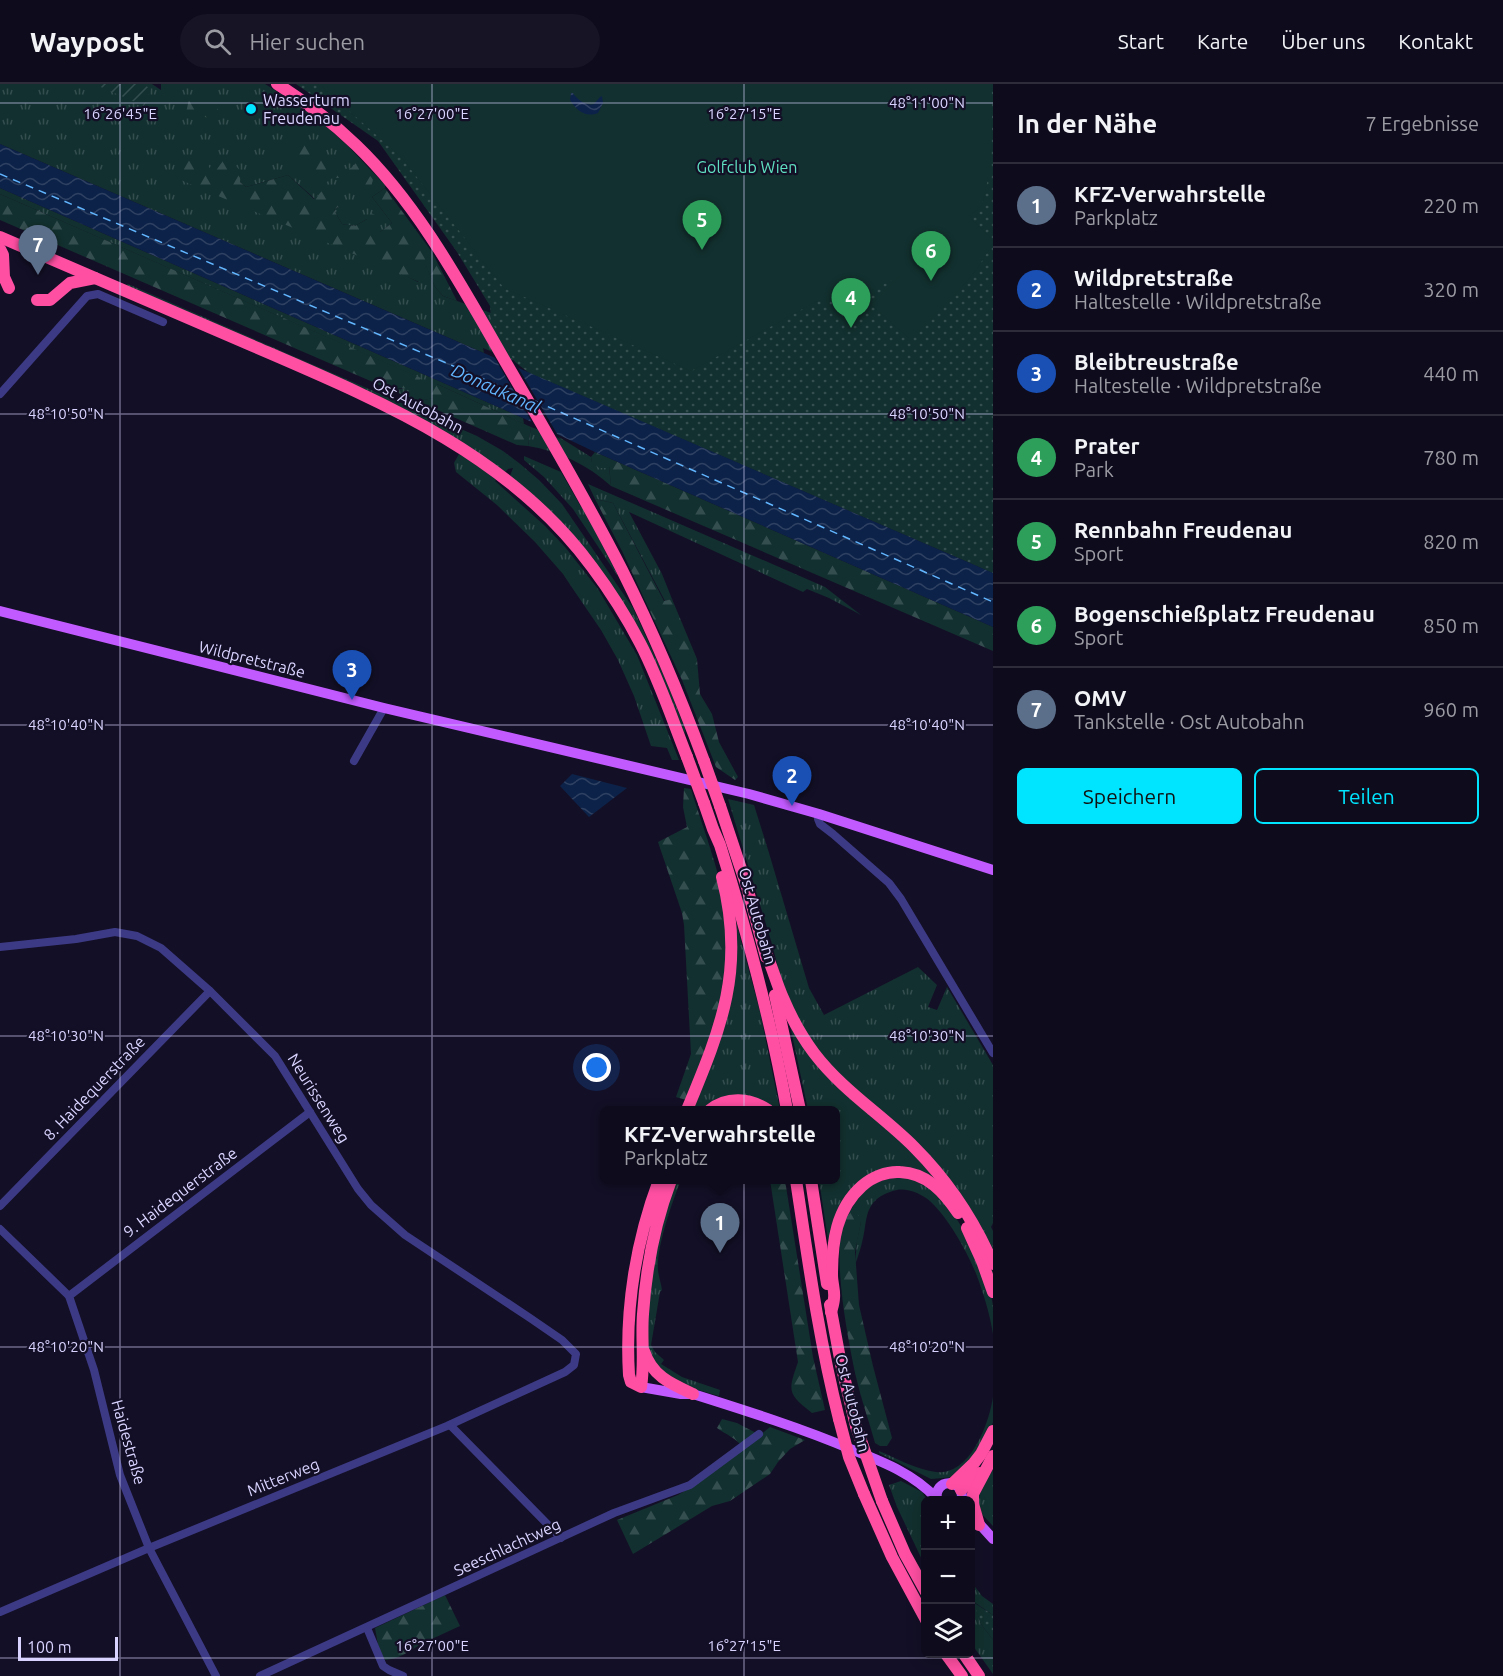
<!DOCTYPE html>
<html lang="de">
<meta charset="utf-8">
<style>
body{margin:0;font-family:Ubuntu,sans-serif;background:#171425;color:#f1f3f6}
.controls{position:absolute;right:18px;bottom:18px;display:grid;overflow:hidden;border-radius:9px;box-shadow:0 3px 15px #0003}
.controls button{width:54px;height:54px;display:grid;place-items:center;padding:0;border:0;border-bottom:2px solid #2e2b3b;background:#0e0b1c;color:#f1f3f6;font:30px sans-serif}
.scale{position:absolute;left:18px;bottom:15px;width:100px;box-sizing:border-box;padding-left:6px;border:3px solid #d9d4ff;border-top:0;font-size:16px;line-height:21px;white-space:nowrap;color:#d9d4ff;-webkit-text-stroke:4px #130f26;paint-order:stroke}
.you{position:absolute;left:597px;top:984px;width:21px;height:21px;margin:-15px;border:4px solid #fff;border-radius:50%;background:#1a73e8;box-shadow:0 0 0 9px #1a73e833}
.badge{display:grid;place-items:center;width:39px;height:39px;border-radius:50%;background:#00e5ff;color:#fff;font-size:20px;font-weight:700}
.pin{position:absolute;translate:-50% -50px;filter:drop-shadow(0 2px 3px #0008)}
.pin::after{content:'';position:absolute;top:32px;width:21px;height:18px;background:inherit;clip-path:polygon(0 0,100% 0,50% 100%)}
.popup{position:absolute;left:600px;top:1022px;width:240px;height:78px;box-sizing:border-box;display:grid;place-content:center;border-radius:9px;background:#0e0b1c;filter:drop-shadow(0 2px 4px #0005);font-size:20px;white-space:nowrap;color:#9b9ba3}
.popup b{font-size:22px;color:#f1f3f6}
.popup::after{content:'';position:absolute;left:50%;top:100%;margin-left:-12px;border:12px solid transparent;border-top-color:#0e0b1c}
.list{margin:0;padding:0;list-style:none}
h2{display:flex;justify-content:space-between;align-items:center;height:78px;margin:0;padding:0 24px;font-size:26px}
h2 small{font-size:20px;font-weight:400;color:#9b9ba3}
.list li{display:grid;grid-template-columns:39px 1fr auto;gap:18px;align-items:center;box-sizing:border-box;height:84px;padding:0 24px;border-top:2px solid #2e2b3b}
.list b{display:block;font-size:22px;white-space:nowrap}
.list p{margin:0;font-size:20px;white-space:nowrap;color:#9b9ba3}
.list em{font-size:20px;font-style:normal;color:#9b9ba3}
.actions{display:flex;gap:12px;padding:18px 24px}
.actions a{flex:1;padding:14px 0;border:2px solid #00e5ff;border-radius:9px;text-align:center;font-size:21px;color:#00e5ff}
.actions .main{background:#00e5ff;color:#111}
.icon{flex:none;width:33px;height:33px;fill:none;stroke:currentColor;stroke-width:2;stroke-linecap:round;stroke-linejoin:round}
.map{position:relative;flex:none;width:993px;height:1592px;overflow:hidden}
header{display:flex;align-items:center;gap:36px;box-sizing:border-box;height:84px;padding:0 30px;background:#0e0b1c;border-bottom:2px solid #2e2b3b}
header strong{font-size:28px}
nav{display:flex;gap:33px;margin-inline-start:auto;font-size:21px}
.search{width:420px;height:54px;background:#171425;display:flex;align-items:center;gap:15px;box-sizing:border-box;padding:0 21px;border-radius:33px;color:#9b9ba3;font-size:22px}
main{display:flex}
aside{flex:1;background:#0e0b1c}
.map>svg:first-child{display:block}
.grass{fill:url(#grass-tufts)}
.forest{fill:url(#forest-firs)}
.park{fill:url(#park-dots)}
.garden{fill:url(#garden-furrows)}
.pitch{fill:#12302f}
.water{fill:url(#water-waves)}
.pier{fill:#130f26}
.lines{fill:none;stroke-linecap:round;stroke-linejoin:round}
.ferry{stroke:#62b6ff;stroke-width:1.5;stroke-dasharray:8 6;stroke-linecap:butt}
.minor{stroke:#3d3a85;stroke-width:8}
.major{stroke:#c25bff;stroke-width:10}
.highway{stroke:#ff4fa3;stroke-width:12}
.highway-bridge{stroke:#ff4fa3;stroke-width:12}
.ticks{fill:none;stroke:#d9d4ff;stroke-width:1.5;stroke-opacity:0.45}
.poi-dot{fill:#00e5ff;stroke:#130f26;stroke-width:2}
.labels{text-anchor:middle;stroke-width:4.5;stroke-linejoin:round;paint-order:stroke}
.poi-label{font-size:16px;fill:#d9d4ff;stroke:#130f26;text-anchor:start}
.park-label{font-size:16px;fill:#5fe0c0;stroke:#130f26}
.street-label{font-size:16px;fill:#d9d4ff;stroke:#130f26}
.water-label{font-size:18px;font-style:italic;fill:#62b6ff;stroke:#130f26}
.ticks-label{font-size:15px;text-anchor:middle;fill:#d9d4ff;stroke:#130f26;stroke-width:4.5;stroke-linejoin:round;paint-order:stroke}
</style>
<header>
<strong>Waypost</strong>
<div class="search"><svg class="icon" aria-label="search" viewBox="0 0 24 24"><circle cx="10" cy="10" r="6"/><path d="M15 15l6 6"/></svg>Hier suchen</div>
<nav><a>Start</a><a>Karte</a><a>Über uns</a><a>Kontakt</a></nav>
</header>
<main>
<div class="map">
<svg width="993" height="1592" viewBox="0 0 993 1592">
<defs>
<pattern id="grass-tufts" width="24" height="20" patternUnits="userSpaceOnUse" patternTransform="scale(1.5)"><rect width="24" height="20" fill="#12302f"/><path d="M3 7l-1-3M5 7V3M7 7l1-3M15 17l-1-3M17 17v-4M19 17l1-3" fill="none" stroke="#344d4e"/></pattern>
<pattern id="forest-firs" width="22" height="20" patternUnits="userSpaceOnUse" patternTransform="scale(1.5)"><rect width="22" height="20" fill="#12302f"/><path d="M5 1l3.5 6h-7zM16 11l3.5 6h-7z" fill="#344d4e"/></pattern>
<pattern id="park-dots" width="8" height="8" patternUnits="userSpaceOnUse" patternTransform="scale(1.5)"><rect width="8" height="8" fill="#12302f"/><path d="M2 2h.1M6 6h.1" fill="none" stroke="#344d4e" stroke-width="1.8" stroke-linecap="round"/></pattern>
<pattern id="garden-furrows" width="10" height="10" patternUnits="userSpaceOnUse" patternTransform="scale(1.5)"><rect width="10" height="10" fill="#12302f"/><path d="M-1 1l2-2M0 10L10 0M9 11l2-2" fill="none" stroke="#344d4e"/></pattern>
<pattern id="water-waves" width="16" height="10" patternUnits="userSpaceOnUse" patternTransform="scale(1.5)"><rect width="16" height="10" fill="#0c2248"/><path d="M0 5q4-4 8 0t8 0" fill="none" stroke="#2f4163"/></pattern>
</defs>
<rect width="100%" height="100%" fill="#130f26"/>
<g class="grass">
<polygon points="0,0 152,0 161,6 161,0 265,0 297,20 320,37 348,62 385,101 385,104 372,113 392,139 380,148 367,135 355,142 342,140 334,126 338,123 358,129 315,115 288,91 246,103 240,98 213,90 180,77 418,198 426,181 435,203 443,212 491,229 521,246 993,122 993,489 525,281 483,264 484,269 0,60"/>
<polygon points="0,104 523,334 524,340 437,300 435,314 417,317 382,302 402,305 420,294 0,110"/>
<polygon points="128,200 477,352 503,367 519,379 539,396 562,420 633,524 668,601 685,645 685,650 650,569 535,413 510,392 513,384 508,385 505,388 455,354 406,326 364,305 126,201"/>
<path d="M531,343L559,353L591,373L592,378L609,382L611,402C588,381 559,367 528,362Z"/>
<polygon points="459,370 473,378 496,396 495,397 545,442 565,463 598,505 637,571 679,676 672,676 667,664 651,662 634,612 618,576 601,546 575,508 563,490 535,458 497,421 456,388 454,379"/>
<polygon points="524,372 561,388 581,423 583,423 619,494 573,425 544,393 524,376"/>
<polygon points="588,400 825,503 861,531 829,514 807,505 803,508 629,428 662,490 672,515 665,517 613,419 595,415"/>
<polygon points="728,715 754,721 769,769 809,904 824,931 918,883 937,901 928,923 937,926 947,903 993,981 993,1139 991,1143 993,1147 993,1172 964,1118 840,994 803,949 784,907 772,860"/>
<polygon points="735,834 760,928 780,1026 773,1026 747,1014 706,1026 691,1026"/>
<path d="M790,941L820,981L909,1063L945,1103L961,1125L981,1160L993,1188V1197C977,1154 944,1070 884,1087C865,1092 852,1105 842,1121C837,1131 833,1141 832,1151C831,1157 831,1164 830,1169L819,1096H836V1026H808Z"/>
<path d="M904,1093C917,1096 928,1100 937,1109C960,1133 989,1189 993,1222C993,1231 993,1241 993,1250C990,1231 984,1211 977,1192C968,1169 949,1135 931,1118C922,1110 908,1104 897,1106C887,1108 879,1112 873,1119C865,1129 866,1142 863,1154C861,1164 858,1172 855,1181L857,1156L861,1138L849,1129C864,1104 873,1095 904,1093Z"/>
<path d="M675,1096H681C672,1118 656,1164 658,1187C659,1193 661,1200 662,1206L660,1208L651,1261L655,1268L664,1276L661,1280L682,1293L720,1306L719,1312L681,1301L667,1293L649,1274L645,1248L650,1187Z"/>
<path d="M993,1313V1338L990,1348L975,1375L954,1393L931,1395L879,1369V1367C896,1374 917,1386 936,1388C970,1392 989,1340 993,1313Z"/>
<polygon points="993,1386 993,1442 977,1425 979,1407"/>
<polygon points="901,1397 922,1408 927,1416 926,1416 925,1482 897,1423 889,1401"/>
<polygon points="970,1496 982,1512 993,1520 993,1531 974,1518 981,1540 993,1556 993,1590 971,1559"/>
</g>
<g class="forest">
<polygon points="189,15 209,15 221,29 219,36 186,29"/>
<polygon points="310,56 314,74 329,77 331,87 351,84 357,78 373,95 370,107 362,108 349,103 345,94 332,94 323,101 317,100 315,87 295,84 296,75 286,66 295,59"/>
<polygon points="226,73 241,87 240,98 246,103 288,91 314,115 322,107 358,124 358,129 352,133 338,123 334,126 342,140 355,142 367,135 371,129 379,133 380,148 392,139 372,113 385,104 432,168 457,217 443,212 435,203 426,182 419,198 174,93 174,83 180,77 204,74 213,90"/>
<path d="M0,110L421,294C413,310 396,303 382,302L0,136Z"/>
<polygon points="437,300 531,343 528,362 517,361 417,317 434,314 425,301"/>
<polygon points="595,368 993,543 993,567 611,402 609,382 606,384 599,384 592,378 591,373"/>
<polygon points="595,415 613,419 664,517 672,515 697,575 700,610 712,630 719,658 738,693 735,696 716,683 682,596 622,467"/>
<path d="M684,704L691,705C703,745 724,797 727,838C730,874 724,914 714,948C708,970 695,994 686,1016L676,1013L691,970L684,841L682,829L658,758L687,743L683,723Z"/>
<path d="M770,1096H785L813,1273L825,1326L812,1329C787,1310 788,1307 798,1278Z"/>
<path d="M853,1127L859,1132L861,1138L855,1168L859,1221L873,1282L892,1354L887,1362H880L875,1359C869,1337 861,1315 856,1293C850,1265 824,1142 853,1127Z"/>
<path d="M722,1335L737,1339L760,1351L770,1343L805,1356L790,1365L778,1378L770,1390L730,1417L712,1422L633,1470L617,1436L678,1411L699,1398L743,1364C738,1355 725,1350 717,1344Z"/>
<path d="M445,1511L460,1542C447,1548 433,1554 420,1561C408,1568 399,1575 385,1576L379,1566L375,1544Z"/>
</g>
<g class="park">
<polygon points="296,0 993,0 993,489 529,289 515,278 491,237 490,222 457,168 378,57"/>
<polygon points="973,1518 993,1531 993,1556 981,1540"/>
</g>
<polygon class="garden" points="94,0 143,0 151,5 144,22"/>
<path class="pitch" d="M319,0H991C993,37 993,85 982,120C980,124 974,128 969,132L993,157V159L977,185L962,203L910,255L871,221L900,192L850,217H817L691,287L504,204L401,73Z"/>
<g class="water">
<path d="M571,9H573C577,16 587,22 594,20L600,13L602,12L603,19L598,29C585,34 576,26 570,16Z"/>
<polygon points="0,60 993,489 993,543 595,368 523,334 0,104"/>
<polygon points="572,690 627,704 589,733 560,702"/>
</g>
<polygon class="pier" points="492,269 516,280 560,355 534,342"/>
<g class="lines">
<g class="ferry">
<polyline points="0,90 517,309"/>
<polyline points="535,317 993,518"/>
</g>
<g class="minor">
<polyline points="0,310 87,212 98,210 163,238"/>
<polyline points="354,677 384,624"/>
<polyline points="819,730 818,735 820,740 833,750 889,799 901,815 993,969"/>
<polyline points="0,863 76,855 115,848 137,852 161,864 210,907 275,972 358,1105 371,1121 405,1151 530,1234 562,1256 576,1270 574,1281 565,1288 447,1342 149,1464 0,1528"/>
<polyline points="0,1122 210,907"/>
<polyline points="0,1145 69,1212 94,1286 120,1391 149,1464 216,1592"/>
<polyline points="69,1212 310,1028"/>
<polyline points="450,1341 561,1454"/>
<polyline points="367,1544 383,1582 389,1586 403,1592"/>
<polyline points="260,1592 614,1429 690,1401 759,1350"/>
</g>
<g class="major">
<polyline points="0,527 384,624 749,710 819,730 993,786"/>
<path d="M641,1303L681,1310H693C747,1327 801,1344 853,1366C883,1378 914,1390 936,1414"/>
<path d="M937,1416C933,1394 964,1393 962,1416"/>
<polyline points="975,1435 993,1455"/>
</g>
<g class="highway">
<path d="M277,0C306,18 332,38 356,61C423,125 469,216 516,296C552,358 589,421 622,486C653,548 680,612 704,677"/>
<path d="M0,153C82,188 164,223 246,259C373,314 507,367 592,483C610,507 626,532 640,559C659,595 672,635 687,673"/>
<polyline points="0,165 3,171 4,193 9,204"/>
<polyline points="37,216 50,216 70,199 95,194"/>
<path d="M704,719L713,745L720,761C747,848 771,936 787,1026"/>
<polyline points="720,722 747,803 766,873"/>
<path d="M765,867C772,882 776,898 783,914C791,933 802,953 814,969C842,1006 882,1031 914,1063C948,1097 974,1136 993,1180"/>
<polyline points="775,911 800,1026"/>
<path d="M687,1026C721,944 746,885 722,793"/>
<path d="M710,1026C727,1012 750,1014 768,1026"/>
<path d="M659,1096C636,1157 625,1225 629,1291L631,1298L641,1303C645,1279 641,1254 643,1230C646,1185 655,1138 671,1096"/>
<path d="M796,1096C808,1176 819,1256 839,1335"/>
<polyline points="811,1096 827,1200"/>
<polyline points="967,1144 982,1177 993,1208"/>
<polyline points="830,1221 841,1280 856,1342"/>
<path d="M831,1228C832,1224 834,1219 834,1214C835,1207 832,1199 832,1191C832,1158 836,1125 862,1102C872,1093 887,1087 900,1088C927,1089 944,1108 958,1129"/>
<path d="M644,1267C652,1292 671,1300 693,1310"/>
<polyline points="952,1400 974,1379 981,1370 993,1347"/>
<polyline points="961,1406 979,1389"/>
<polyline points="864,1410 892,1473 926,1536"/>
<polyline points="882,1417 905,1470 926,1508"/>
<polyline points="979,1441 973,1420 973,1410 993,1372"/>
<polyline points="946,1570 962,1592"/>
<polyline points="964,1570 979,1592"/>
</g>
<g class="highway-bridge">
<polyline points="687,673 704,719"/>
<polyline points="704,677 720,722"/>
<polyline points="839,1335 849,1373 864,1410"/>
<polyline points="856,1342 882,1417"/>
</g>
</g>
<path class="ticks" d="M120,0V1592M432,0V1592M744,0V1592M0,19H993M0,330H993M0,641H993M0,952H993M0,1263H993M0,1574H993"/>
<circle class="poi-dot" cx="251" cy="25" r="6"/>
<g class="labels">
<g class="poi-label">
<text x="263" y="22">Wasserturm<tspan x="263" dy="18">Freudenau</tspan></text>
</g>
<g class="park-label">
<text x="747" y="89">Golfclub Wien</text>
</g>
<g class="street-label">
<text transform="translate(418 321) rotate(28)" y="6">Ost Autobahn</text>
<text transform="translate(252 575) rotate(14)" y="6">Wildpretstraße</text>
<text transform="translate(758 832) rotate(74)" y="6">Ost Autobahn</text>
<text transform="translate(94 1004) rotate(-46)" y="6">8. Haidequerstraße</text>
<text transform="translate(319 1014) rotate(58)" y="6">Neurissenweg</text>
<text transform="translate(180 1108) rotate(-37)" y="6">9. Haidequerstraße</text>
<text transform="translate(853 1319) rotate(76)" y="6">Ost Autobahn</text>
<text transform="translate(129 1358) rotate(74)" y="6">Haidestraße</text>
<text transform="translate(283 1393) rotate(-22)" y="6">Mitterweg</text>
<text transform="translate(507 1463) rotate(-25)" y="6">Seeschlachtweg</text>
</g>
<g class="water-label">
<text transform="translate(496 305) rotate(24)" y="6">Donaukanal</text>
</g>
</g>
<g class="ticks-label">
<text x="927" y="24">48°11'00"N</text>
<text x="120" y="35">16°26'45"E</text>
<text x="432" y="35">16°27'00"E</text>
<text x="744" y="35">16°27'15"E</text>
<text x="66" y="335">48°10'50"N</text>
<text x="927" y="335">48°10'50"N</text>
<text x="66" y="646">48°10'40"N</text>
<text x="927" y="646">48°10'40"N</text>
<text x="66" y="957">48°10'30"N</text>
<text x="927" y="957">48°10'30"N</text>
<text x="66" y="1268">48°10'20"N</text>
<text x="927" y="1268">48°10'20"N</text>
<text x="432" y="1567">16°27'00"E</text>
<text x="744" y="1567">16°27'15"E</text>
</g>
</svg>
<div class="controls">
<button>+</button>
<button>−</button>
<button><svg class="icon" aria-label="layers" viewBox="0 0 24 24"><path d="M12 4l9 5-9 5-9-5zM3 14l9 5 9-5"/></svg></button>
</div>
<div class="scale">100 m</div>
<div class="you"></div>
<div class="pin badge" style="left:720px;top:1169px;background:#5c6f8a">1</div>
<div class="popup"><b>KFZ-Verwahrstelle</b>Parkplatz</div>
<div class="pin badge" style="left:792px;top:722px;background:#1a4fb4">2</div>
<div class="pin badge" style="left:352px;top:616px;background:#1a4fb4">3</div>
<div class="pin badge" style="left:851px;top:244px;background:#2e9e5b">4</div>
<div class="pin badge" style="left:702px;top:166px;background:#2e9e5b">5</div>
<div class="pin badge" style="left:931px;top:197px;background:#2e9e5b">6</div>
<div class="pin badge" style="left:38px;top:191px;background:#5c6f8a">7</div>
</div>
<aside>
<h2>In der Nähe<small>7 Ergebnisse</small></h2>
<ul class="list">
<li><span class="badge" style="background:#5c6f8a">1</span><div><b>KFZ-Verwahrstelle</b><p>Parkplatz</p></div><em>220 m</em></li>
<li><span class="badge" style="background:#1a4fb4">2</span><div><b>Wildpretstraße</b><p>Haltestelle · Wildpretstraße</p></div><em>320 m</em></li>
<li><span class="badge" style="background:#1a4fb4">3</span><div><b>Bleibtreustraße</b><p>Haltestelle · Wildpretstraße</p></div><em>440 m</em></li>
<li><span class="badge" style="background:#2e9e5b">4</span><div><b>Prater</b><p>Park</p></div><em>780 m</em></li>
<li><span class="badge" style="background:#2e9e5b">5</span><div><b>Rennbahn Freudenau</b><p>Sport</p></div><em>820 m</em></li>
<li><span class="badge" style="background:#2e9e5b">6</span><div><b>Bogenschießplatz Freudenau</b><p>Sport</p></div><em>850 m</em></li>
<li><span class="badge" style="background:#5c6f8a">7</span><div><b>OMV</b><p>Tankstelle · Ost Autobahn</p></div><em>960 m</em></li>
</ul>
<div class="actions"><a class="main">Speichern</a><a>Teilen</a></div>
</aside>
</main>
